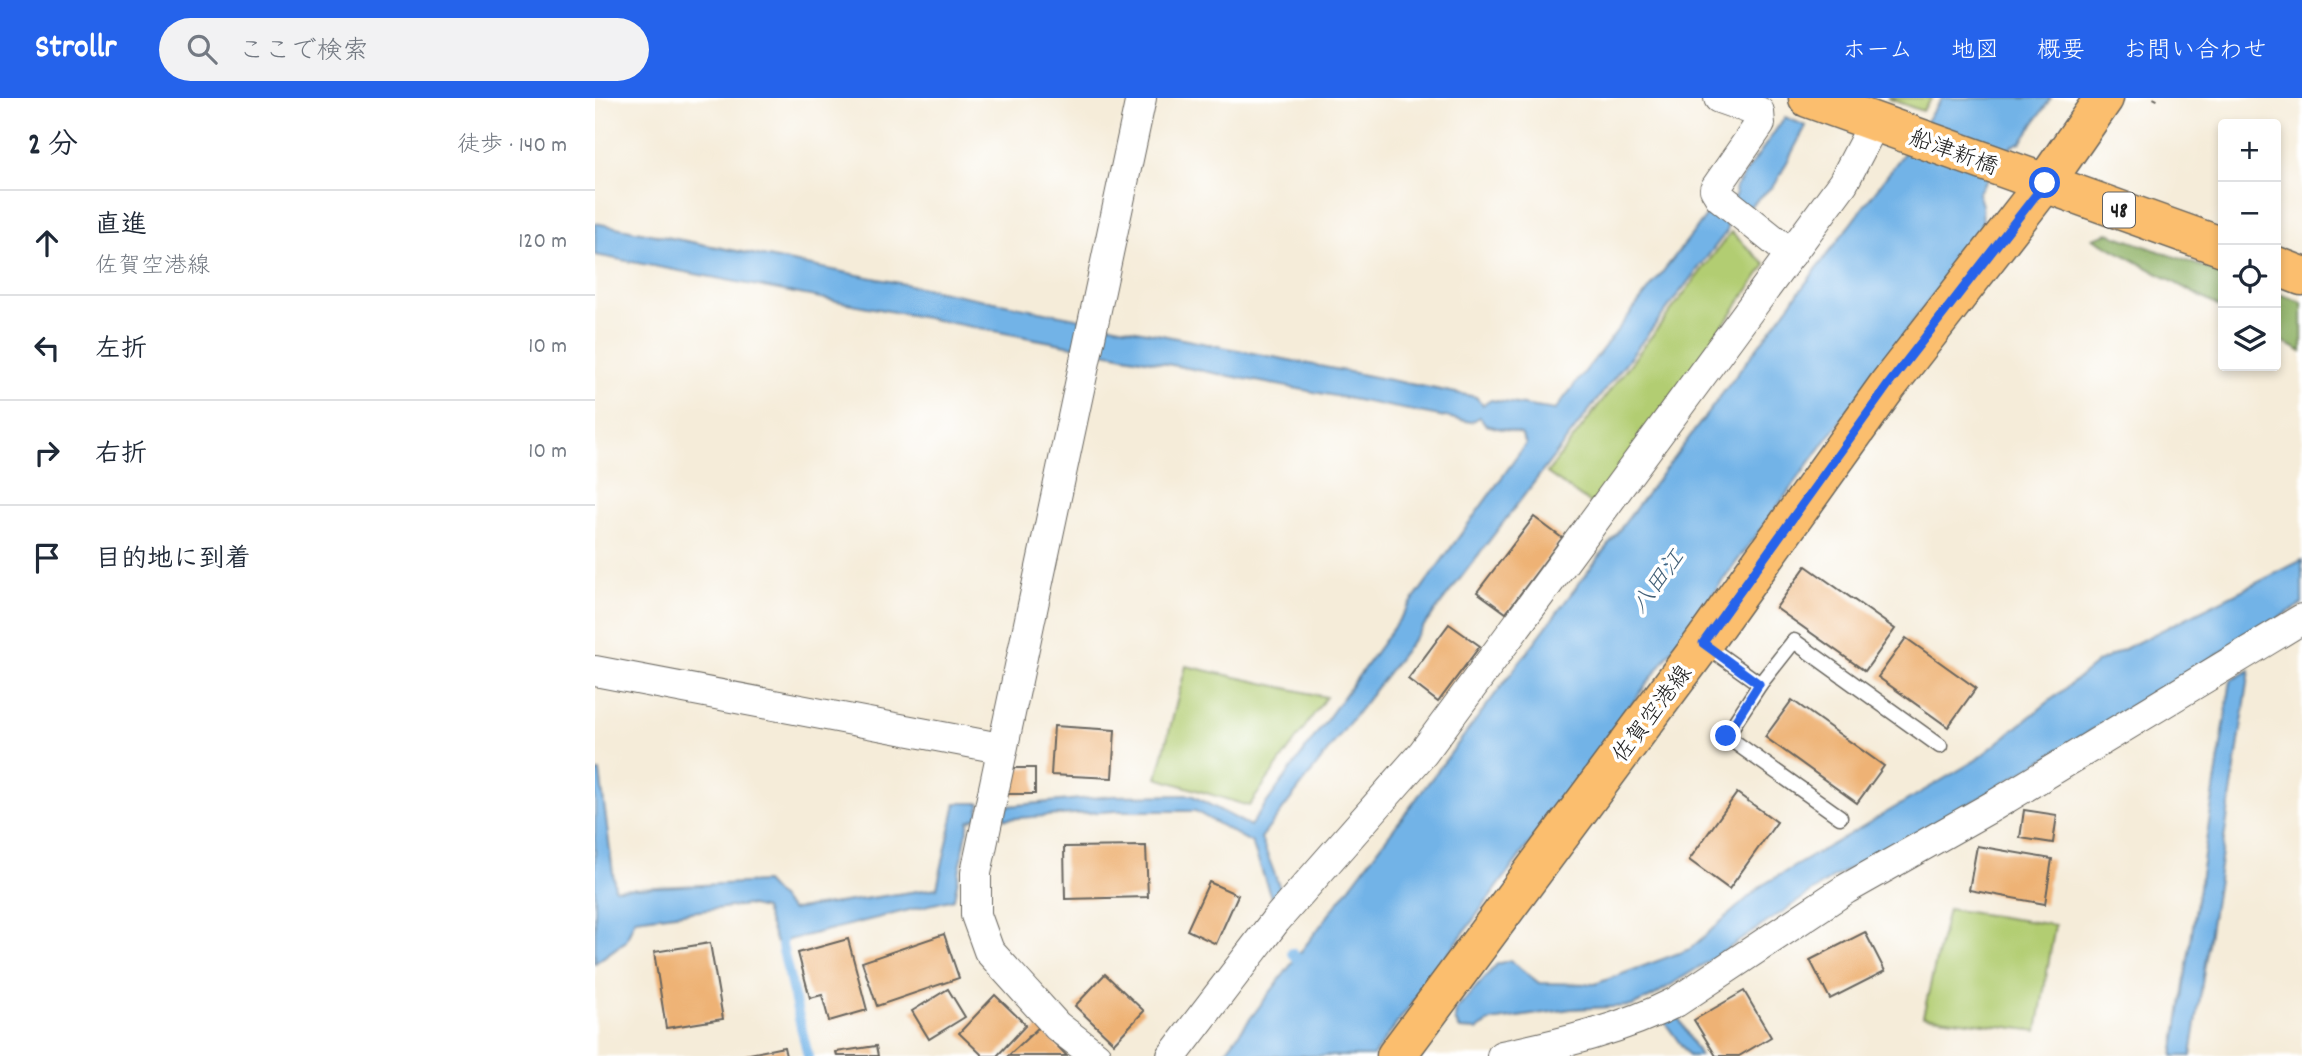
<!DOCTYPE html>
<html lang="ja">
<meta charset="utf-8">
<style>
body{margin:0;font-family:Dekko,"Klee One",sans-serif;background:#f2f2f3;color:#1f2937}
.controls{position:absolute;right:21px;top:21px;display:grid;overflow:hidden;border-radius:7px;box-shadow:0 4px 10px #0003}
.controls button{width:63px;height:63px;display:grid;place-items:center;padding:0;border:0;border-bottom:2px solid #e0e1e3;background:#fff;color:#1f2937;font:35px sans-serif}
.stop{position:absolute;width:21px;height:21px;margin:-16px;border:5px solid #2563eb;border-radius:50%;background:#fff}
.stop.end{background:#2563eb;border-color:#fff;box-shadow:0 2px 7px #0008}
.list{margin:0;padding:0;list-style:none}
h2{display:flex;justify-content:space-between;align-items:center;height:91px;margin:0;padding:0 28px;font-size:30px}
h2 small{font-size:23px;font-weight:400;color:#747a83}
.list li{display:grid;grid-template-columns:46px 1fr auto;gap:21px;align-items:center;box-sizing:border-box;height:105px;padding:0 28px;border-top:2px solid #e0e1e3}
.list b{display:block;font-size:26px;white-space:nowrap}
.list p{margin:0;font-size:23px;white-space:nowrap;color:#747a83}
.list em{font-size:23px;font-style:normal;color:#747a83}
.icon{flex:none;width:38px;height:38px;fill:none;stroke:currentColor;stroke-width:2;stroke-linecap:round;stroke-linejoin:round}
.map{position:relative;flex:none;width:1707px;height:958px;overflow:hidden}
header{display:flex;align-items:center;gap:42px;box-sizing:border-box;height:98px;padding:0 35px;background:#2563eb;color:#fff}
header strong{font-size:33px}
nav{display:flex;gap:38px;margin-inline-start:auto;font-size:24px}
.search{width:490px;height:63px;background:#f2f2f3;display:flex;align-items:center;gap:18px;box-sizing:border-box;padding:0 24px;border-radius:38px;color:#747a83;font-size:26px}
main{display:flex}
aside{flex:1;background:#fff}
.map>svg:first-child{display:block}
.green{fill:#b2cd72;stroke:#677447;stroke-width:2}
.forest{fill:#8db064;stroke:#546640;stroke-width:2}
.water{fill:#72b3e7;stroke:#476882;stroke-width:2}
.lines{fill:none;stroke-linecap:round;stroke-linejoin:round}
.stream{stroke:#72b3e7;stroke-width:10}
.building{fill:#eeb275}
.service-casing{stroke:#68655e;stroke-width:17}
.minor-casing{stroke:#68655e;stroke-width:32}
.primary-casing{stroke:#68655e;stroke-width:41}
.path{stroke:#68655e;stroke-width:4.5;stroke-dasharray:2 5;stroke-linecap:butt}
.service{stroke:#fff;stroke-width:14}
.minor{stroke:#fff;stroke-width:30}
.primary{stroke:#fbbe6e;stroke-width:38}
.route{stroke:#2563eb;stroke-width:9}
.labels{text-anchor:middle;stroke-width:7;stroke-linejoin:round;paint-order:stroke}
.shield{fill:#fff;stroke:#606060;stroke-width:2}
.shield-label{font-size:21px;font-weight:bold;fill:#1c1c1c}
.street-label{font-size:23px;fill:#1c1c1c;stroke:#fff}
.water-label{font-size:24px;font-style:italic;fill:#436077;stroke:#fff}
</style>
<header>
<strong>Strollr</strong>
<div class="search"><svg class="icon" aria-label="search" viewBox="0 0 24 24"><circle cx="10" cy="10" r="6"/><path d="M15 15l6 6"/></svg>ここで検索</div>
<nav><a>ホーム</a><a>地図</a><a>概要</a><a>お問い合わせ</a></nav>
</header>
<main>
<aside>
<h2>2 分<small>徒歩 · 140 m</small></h2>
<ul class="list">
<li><svg class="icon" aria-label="ahead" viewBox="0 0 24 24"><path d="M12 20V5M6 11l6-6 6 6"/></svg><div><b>直進</b><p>佐賀空港線</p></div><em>120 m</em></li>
<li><svg class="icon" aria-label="left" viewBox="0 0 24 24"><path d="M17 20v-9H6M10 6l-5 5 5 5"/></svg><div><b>左折</b></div><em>10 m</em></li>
<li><svg class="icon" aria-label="right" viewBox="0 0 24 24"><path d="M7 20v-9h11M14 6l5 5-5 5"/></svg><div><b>右折</b></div><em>10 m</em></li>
<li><svg class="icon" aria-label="arrive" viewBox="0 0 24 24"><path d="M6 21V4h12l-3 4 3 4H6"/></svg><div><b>目的地に到着</b></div></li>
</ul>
</aside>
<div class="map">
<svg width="1707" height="958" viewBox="0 0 1707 958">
<rect width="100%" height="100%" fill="#fff"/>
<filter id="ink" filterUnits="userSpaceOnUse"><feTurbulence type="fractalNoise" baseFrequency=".0143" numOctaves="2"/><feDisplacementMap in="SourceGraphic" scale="14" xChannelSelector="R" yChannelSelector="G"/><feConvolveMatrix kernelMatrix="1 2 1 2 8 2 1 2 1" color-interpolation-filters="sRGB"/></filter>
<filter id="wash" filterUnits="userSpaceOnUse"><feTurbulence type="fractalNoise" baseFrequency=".00686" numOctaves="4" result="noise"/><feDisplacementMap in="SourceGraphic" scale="28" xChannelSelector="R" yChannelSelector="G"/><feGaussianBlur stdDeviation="1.57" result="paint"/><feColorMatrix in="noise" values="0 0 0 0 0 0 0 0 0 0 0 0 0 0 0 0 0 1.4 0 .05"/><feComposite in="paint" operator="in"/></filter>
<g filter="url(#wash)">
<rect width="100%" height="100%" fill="#f5ecd9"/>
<g class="green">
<polygon points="1292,0 1337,0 1327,13"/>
<polygon points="1136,134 1171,167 999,408 952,375"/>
<polygon points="591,568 731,599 654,708 562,680"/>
<polygon points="1353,811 1460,827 1442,933 1328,918"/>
</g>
<g class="forest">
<polygon points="1513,135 1628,176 1628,211 1498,140"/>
<polygon points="1681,195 1707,204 1707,254 1681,240"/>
</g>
<g class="water">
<polygon points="1347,0 1456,0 1426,44 1417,48 1383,95 1387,107 1388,129 778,958 627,958 1306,59"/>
<polygon points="1190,19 1211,28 1181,85 1157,107 1132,123 1132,133 666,740 686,793 676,799 657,745 600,713 520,713 410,721 409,715 413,708 517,698 596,697 655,728 931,346 926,336 891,327 885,319 876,324 0,157 0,125 881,299 888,307 896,302 960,312 1112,117 1124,117 1141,97 1140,90"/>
<polygon points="1707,462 1707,506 1381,702 1239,779 1125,856 1058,898 1037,908 976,911 896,923 882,932 865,931 860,922 861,912 902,866 915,862 944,885 1000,886 1095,851 1166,788 1381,662 1503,564"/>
<polygon points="1655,572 1596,958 1578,958 1636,582"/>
<polygon points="0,674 5,674 20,791 170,784 196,812 342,790 361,705 385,705 383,719 374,723 359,801 181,845 169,811 152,807 40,821 31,843 0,865"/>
<polygon points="1082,917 1105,958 1094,958 1068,922"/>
</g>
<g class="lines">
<g class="stream">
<polyline points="187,833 187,848 213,958"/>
<polyline points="697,855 709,867"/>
</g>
</g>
<g id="blocks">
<g class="building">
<polygon points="939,419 967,440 911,515 882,494"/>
<polygon points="1211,468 1300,531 1270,573 1181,510"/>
<polygon points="854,526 885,548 843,604 813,581"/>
<polygon points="1311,540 1381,590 1353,629 1283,579"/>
<polygon points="1197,602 1289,668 1262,705 1170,639"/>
<polygon points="459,628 520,632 517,680 456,677"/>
<polygon points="412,670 440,670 440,696 411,696"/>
<polygon points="1142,695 1182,724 1134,791 1094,762"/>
<polygon points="1429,712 1462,717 1458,745 1425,740"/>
<polygon points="551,748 553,799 470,801 469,749"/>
<polygon points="1382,748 1457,761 1450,806 1374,792"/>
<polygon points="614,784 643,797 621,846 592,832"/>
<polygon points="1270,834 1290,873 1235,901 1215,862"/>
<polygon points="349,836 364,880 282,908 267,864"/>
<polygon points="253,841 272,912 234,923 227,897 215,900 203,855"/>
<polygon points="115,845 128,921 71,930 59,854"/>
<polygon points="510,876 549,913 519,945 480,908"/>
<polygon points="353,891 370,919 334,941 317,913"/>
<polygon points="1149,893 1176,939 1144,958 1121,958 1099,922"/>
<polygon points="400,897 431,927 402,958 388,958 364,935"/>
<polygon points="444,929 472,958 413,958"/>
<polygon points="281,948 283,958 242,958 241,954"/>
<polygon points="189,949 191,958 149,958 149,957"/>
</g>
</g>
</g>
<g filter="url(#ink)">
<use href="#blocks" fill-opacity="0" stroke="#68655e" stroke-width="2"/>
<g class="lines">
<defs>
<g id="service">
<polyline points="1109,546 1165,586 1199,543 1345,648"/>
<polyline points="1165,586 1131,638 1245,719"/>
</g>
<g id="minor">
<polyline points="1124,0 1164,14 1165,26 1120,91 1125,99 1196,156"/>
<polyline points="0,573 405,650"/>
<polyline points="501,958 462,928 394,853 381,817 381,775 546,0"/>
<polyline points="577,958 681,822 828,655 1248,85 1272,39"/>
<path d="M907,958C965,946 1028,931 1081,904L1251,791L1398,708L1707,521"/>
</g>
<g id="primary">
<polyline points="1213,0 1628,149"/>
<polyline points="1681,168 1707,178"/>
<polyline points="801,958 1108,545 1293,287 1450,85 1509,0"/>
</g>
</defs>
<use href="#service" class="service-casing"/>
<use href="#minor" class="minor-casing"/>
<use href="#primary" class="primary-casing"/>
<polyline class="path" points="1560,2 1561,0"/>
<use href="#service" class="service"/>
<use href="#minor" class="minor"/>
<use href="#primary" class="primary"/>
</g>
</g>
<g class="lines" filter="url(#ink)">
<polyline class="route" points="1131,638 1164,586 1108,545 1293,287 1450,85"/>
</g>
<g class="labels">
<rect class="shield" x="1508" y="94.5" width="32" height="35" rx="5"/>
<g class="shield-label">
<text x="1524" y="119">48</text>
</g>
<g class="street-label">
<text transform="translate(1359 53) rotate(20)" y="8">船津新橋</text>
<text transform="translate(1056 615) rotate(-53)" y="8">佐賀空港線</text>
</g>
<g class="water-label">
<text transform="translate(1062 483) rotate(-53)" y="8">八田江</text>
</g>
</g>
</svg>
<div class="controls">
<button>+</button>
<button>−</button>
<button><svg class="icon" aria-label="locate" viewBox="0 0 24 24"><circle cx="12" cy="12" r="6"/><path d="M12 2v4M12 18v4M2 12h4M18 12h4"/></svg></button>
<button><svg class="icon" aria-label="layers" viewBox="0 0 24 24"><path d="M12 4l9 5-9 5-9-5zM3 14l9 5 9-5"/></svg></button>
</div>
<div class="stop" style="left:1450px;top:85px"></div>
<div class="stop end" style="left:1131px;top:638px"></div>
</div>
</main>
